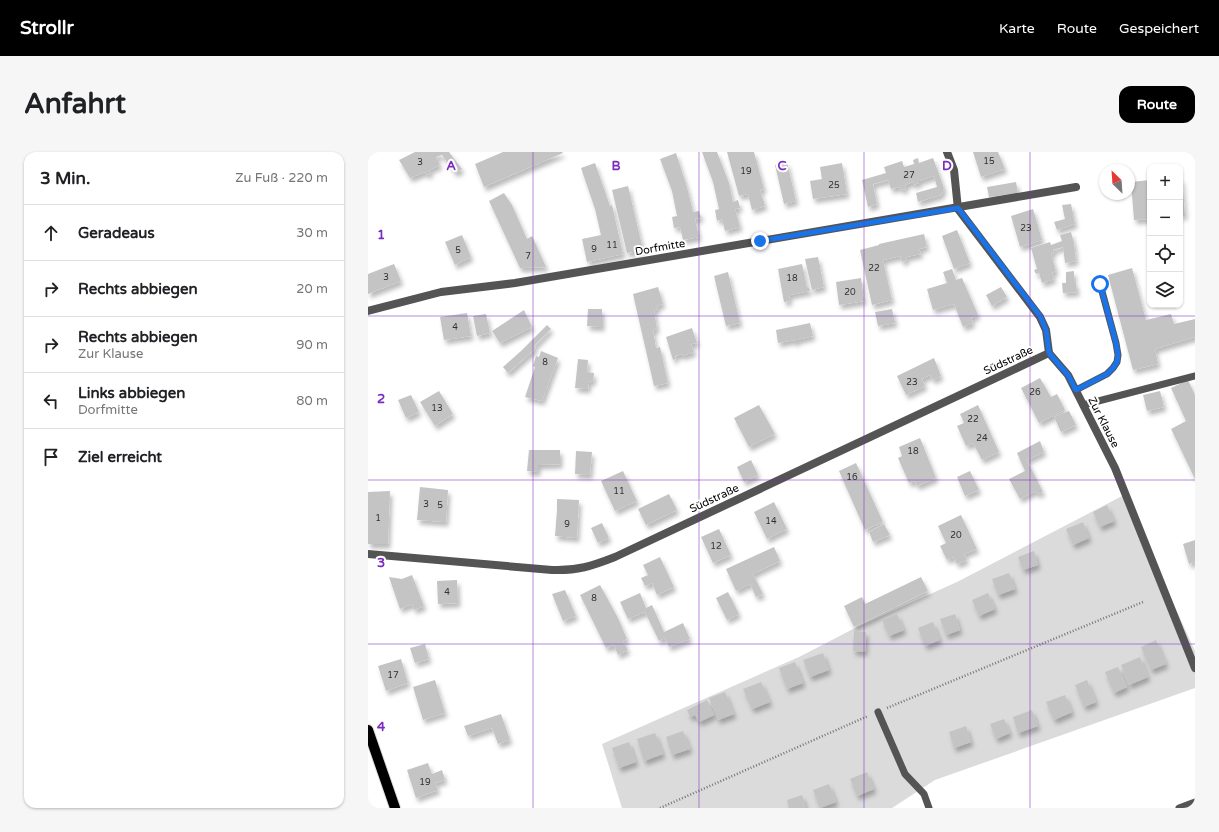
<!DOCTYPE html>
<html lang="de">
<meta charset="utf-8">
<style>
body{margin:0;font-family:"Varela Round",sans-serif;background:#f6f6f6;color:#202124}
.controls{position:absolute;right:12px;top:12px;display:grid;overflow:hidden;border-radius:8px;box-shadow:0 1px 3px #0004}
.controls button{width:36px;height:36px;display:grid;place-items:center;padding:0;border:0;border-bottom:1px solid #e0e0e0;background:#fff;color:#202124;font:20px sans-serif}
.compass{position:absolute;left:731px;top:12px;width:36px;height:36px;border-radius:50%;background:#fff;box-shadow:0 1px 3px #0004;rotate:335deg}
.stop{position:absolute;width:12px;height:12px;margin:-9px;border:3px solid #1a73e8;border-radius:50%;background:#fff}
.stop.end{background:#1a73e8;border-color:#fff;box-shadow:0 1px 4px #0008}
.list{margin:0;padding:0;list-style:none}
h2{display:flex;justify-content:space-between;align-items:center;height:52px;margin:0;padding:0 16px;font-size:17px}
h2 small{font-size:13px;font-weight:400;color:#757577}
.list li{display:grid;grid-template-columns:26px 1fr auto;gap:12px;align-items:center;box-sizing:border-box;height:56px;padding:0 16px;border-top:1px solid #e0e0e0}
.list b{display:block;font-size:15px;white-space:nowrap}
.list p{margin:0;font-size:13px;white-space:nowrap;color:#757577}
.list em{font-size:13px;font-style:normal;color:#757577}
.icon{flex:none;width:22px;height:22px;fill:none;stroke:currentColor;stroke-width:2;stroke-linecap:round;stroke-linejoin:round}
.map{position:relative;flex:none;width:827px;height:656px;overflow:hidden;border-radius:12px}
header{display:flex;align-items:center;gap:24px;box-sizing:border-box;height:56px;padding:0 20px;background:#000;color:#fff}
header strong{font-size:19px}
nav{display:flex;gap:22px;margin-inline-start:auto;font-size:14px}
.intro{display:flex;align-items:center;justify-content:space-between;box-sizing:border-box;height:96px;padding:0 24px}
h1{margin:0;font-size:28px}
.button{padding:10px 18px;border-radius:12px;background:#000;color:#fff;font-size:14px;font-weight:700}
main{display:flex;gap:24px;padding:0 24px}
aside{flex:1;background:#fff;border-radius:12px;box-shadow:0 1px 3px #0004}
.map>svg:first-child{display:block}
.green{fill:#dbdbdb}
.building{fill:#c4c4c4;filter:url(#shadow)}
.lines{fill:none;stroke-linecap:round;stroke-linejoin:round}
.primary-casing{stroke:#dbdbdb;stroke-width:12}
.path{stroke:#767676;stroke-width:2.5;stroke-dasharray:1 2;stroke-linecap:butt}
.lane{stroke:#545454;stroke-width:7}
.street{stroke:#545454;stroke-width:8}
.primary{stroke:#000;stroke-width:10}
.route{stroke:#1a73e8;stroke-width:5}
.grid{fill:none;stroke:#7b2cbf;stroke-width:1;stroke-opacity:0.55}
.labels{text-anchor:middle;stroke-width:4;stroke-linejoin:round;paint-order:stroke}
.number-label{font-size:9px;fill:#313131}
.street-label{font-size:11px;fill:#000;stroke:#fff}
.grid-label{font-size:13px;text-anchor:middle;font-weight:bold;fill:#7b2cbf;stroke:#fff;stroke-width:4;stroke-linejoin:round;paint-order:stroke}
</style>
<header>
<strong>Strollr</strong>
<nav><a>Karte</a><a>Route</a><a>Gespeichert</a></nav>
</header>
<div class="intro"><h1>Anfahrt</h1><a class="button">Route</a></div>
<main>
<aside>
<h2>3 Min.<small>Zu Fuß · 220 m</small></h2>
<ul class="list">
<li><svg class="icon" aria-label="ahead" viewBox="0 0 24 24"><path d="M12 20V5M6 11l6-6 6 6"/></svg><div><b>Geradeaus</b></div><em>30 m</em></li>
<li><svg class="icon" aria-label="right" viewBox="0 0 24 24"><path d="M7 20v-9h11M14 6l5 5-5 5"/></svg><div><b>Rechts abbiegen</b></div><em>20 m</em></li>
<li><svg class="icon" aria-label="right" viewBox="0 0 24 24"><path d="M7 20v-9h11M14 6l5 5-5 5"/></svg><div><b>Rechts abbiegen</b><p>Zur Klause</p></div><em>90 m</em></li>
<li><svg class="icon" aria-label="left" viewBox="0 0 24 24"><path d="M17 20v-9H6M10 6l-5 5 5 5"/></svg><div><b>Links abbiegen</b><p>Dorfmitte</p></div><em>80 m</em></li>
<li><svg class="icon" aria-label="arrive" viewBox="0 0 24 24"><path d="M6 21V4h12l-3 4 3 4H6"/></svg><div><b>Ziel erreicht</b></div></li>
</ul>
</aside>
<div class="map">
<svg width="827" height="656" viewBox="0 0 827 656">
<defs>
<filter id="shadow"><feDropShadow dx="2.5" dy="4.5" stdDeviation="2" flood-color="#0004"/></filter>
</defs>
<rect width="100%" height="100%" fill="#fff"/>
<polygon class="green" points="756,343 827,499 827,536 567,628 524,656 254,656 234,592 431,505 491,474 589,430"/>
<g class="building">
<polygon points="47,0 81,0 94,17 87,21 74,3 68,5 72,13 61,18 63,21 59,23 57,20 42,26 31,8"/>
<polygon points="135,0 194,0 195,1 116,35 107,12"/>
<polygon points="334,0 349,0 361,31 365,50 370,48 372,56 367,57 372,75 357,79 354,67 349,69 347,58 351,57 345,30"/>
<polygon points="359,0 386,0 396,37 392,38 397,54 384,58 380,42 371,44"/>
<polygon points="605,0 630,0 637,17 613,25"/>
<polygon points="308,1 319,35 325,60 331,59 333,66 327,67 331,85 315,88 312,75 306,76 304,65 309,64 304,39 292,7"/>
<polygon points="550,6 551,11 565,6 575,33 576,37 573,43 550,50 548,41 569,35 566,24 551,29 551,31 545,33 545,30 537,33 538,37 533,38 532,35 523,37 520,28 505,32 509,52 500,55 494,28 518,21 516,15 534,9 536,15 546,12 545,8"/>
<polygon points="419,10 428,49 416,52 407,13"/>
<polygon points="227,11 242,54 244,53 255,102 219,110 214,87 233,83 227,57 213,16"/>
<polygon points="474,11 479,42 445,47 442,29 454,27 452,15"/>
<polygon points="812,26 814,26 817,64 812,64"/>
<polygon points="782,28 782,67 766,68 763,30"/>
<polygon points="648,30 650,41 621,45 619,35"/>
<polygon points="260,34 275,98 259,101 244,38"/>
<polygon points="136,41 144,53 159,87 164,84 178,115 152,116 121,49"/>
<polygon points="703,52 707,72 689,78 686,70 697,67 694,53"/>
<polygon points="665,57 674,88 652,95 643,64"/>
<polygon points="589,78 602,111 586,117 574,84"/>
<polygon points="703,80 706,91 708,109 697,111 695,95 685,98 686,101 683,102 688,119 684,121 686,127 674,131 671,121 668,122 666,118 669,117 663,96 682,90 683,93 694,89 692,83"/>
<polygon points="556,82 559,95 551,97 553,102 538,105 539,108 534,110 532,104 515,108 524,148 504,153 492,98 511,93 511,92"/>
<polygon points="94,83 103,105 87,113 77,90"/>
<polygon points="450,105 456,135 444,138 437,107"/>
<polygon points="26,112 33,129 0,142 0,122"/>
<polygon points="434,112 439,136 441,136 442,139 421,143 422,149 416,150 410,117"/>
<polygon points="764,116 778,168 803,162 806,172 827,167 827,185 787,197 790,212 765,218 740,123"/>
<polygon points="584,117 588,128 594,126 610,163 603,166 605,171 595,175 586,152 565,158 559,137 579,131 575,120"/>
<polygon points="706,119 706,131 708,131 709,140 695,141 694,131 698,131 698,120"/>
<polygon points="360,120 372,171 358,174 346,124"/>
<polygon points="493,126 496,149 471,153 468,130"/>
<polygon points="290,135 295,152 289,154 290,157 286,158 289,177 285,178 288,196 292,195 300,231 286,234 265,142"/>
<polygon points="633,135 639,145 624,154 618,143"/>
<polygon points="220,157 234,157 234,175 219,174"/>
<polygon points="524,157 527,171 510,174 507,160"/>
<polygon points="156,158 164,175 132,191 124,179"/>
<polygon points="99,161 103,184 76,188 72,165"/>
<polygon points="118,162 122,181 109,184 105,164"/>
<polygon points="442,171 445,184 429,188 429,190 426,190 426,188 410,191 408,178"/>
<polygon points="179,173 183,177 165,195 168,196 140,221 135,215 153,199"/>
<polygon points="324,176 329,191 323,192 326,200 314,204 314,202 307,204 308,207 305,208 298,185"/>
<polygon points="173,199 190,206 174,249 157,245 167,215 165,214 168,204 171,205"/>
<polygon points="566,206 573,224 565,228 562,223 554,227 557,234 538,243 529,224"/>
<polygon points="210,207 220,208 219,220 226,221 225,230 221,229 220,237 207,236"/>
<polygon points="672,226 683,245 689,242 697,258 671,271 653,236"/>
<polygon points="820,228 827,243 827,327 803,277 818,269 803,236"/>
<polygon points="71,239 85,262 67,274 52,250"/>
<polygon points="792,239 796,255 779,259 775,243"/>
<polygon points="43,243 51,260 38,266 30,248"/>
<polygon points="391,253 407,282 381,295 366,266"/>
<polygon points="610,253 631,300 614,308 605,291 598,294 589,274 596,271 592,262"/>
<polygon points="701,259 708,273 693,280 686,265"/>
<polygon points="552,286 568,326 549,334 547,329 541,331 530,306 534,304 531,295"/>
<polygon points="672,289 676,300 659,308 675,340 669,342 667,339 652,347 641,327 657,319 649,301"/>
<polygon points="161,298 192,298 192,312 170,313 170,320 159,319"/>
<polygon points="208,299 224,300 222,323 207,322"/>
<polygon points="383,308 390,323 376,330 369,315"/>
<polygon points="488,311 515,370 497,378 471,319"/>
<polygon points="255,319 269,349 247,359 233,329"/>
<polygon points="602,319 611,338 597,344 589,325"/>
<polygon points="52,335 80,338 78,370 49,368"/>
<polygon points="22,339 20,392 0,392 0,340"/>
<polygon points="301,342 309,358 278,373 270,357"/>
<polygon points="189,347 211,348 209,386 187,384 189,358"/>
<polygon points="406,350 419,377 399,387 386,360"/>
<polygon points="739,353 746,369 732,375 725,360"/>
<polygon points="593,363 609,397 596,402 599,408 589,412 585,405 579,408 572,394 578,391 570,374"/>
<polygon points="715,370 721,386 705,393 698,377"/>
<polygon points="234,371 241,386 230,391 223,376"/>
<polygon points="516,372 522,383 505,390 501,380"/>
<polygon points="351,377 363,403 345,411 333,385"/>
<polygon points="827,388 827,410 821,412 815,392"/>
<polygon points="406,395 412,409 385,422 395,442 388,445 382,432 368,439 358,417"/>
<polygon points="666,399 670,413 655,418 650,405"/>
<polygon points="292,405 306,435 289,443 284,431 277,434 273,426 280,423 275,413"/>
<polygon points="641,421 647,437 630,443 624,427"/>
<polygon points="44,423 56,454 46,458 44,452 32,457 21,425 34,427"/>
<polygon points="553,425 560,439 486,475 476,454 494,445 497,452"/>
<polygon points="89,428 90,451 70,452 69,429"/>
<polygon points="232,433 250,466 259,487 255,489 260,498 250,503 246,493 238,496 212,443"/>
<polygon points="197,438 208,464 195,469 184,442"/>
<polygon points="360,440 371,462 359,468 348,446"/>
<polygon points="272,441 278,456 284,453 296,480 315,471 322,487 301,495 297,486 291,489 277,460 260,467 252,450"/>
<polygon points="620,441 627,457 611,464 604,448"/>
<polygon points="529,462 536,478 521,484 514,468"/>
<polygon points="587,462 592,478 578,483 572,467"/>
<polygon points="565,470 572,488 557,494 550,476"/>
<polygon points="486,479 498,480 497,500 485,499"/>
<polygon points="788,488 798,512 783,518 773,495"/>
<polygon points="57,492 61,507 47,511 42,496"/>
<polygon points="455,501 461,518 442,525 435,508"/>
<polygon points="772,505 780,525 761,533 753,513"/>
<polygon points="33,507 40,531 18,539 10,514"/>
<polygon points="427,510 435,531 419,537 411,516"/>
<polygon points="750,515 759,535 746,541 737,520"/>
<polygon points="67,528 77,561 55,568 45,535"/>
<polygon points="719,528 728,550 716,555 707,533"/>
<polygon points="393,530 402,550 384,557 375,537"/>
<polygon points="357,540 366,562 350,568 341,546"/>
<polygon points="697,543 704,560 686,568 678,550"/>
<polygon points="339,548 346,563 331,570 327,563 322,565 319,558"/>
<polygon points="664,558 670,574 650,581 645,565"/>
<polygon points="133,562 142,588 130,592 124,576 100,584 96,574"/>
<polygon points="636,567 642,581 628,587 622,572"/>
<polygon points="598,574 603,590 586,596 581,580"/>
<polygon points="315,579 322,597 304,603 298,585"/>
<polygon points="287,581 295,602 276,609 269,587"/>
<polygon points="261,590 268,610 251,616 244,596"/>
<polygon points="60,611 64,622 74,618 77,628 67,631 70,638 48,646 39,618"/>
<polygon points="499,620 506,637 489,644 482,627"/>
<polygon points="461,632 468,650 452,656 445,638"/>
<polygon points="434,643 438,656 421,656 419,648"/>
</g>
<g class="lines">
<defs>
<polyline id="primary" points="0,578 27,656"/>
</defs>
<use href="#primary" class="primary-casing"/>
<g class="path">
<polyline points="519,556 775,450"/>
<polyline points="292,656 500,564"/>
</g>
<g class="lane">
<polyline points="708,238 739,222 745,216 749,210 750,203 748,191 732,132"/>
<polyline points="715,253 827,224"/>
<polyline points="510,560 537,622 556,642 561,656"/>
<polyline points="811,656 827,650"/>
</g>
<g class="street">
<polyline points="579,0 586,18 590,57 672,165 678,178 681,201 700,223 747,316 827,516"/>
<polyline points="0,159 73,140 147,131 708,35"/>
<path d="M0,402L184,418C209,419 224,414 247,405L681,201"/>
</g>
<use href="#primary" class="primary"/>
</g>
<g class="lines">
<polyline class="route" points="392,89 590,56 672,164 678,178 681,201 700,223 708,238 739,222 745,216 749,210 750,203 748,191 732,132"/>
</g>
<path class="grid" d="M165,0V656M331,0V656M496,0V656M662,0V656M0,164H827M0,328H827M0,492H827"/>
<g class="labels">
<g class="number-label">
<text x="621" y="12">15</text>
<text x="52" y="13">3</text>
<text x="378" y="22">19</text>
<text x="541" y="26">27</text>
<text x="466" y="36">25</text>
<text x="658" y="79">23</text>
<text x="244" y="96">11</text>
<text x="226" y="100">9</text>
<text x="90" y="101">5</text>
<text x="160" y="107">7</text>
<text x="506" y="119">22</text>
<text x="18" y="128">3</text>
<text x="424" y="129">18</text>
<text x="482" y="143">20</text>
<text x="87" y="178">4</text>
<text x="177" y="213">8</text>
<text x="544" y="233">23</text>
<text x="667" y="243">26</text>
<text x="69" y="259">13</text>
<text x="605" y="270">22</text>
<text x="614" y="289">24</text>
<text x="545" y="302">18</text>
<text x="484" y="328">16</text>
<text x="251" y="342">11</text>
<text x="58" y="355">3</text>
<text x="72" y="356">5</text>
<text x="10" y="369">1</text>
<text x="403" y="372">14</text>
<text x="199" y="375">9</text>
<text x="588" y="386">20</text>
<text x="348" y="397">12</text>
<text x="79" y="443">4</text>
<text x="226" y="449">8</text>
<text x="25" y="526">17</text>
<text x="57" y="633">19</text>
</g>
<g class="street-label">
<text transform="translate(292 95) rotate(-10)" y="4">Dorfmitte</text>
<text transform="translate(640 208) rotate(-25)" y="4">Südstraße</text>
<text transform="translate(736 270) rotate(63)" y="4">Zur Klause</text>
<text transform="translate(346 346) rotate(-25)" y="4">Südstraße</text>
</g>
</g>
<g class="grid-label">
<text x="83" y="18">A</text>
<text x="248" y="18">B</text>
<text x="414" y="18">C</text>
<text x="579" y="18">D</text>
<text x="13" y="87">1</text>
<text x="13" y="251">2</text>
<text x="13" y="415">3</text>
<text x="13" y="579">4</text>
</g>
</svg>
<div class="controls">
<button>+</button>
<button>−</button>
<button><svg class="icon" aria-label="locate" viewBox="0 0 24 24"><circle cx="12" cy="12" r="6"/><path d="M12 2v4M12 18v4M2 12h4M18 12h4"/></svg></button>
<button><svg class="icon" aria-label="layers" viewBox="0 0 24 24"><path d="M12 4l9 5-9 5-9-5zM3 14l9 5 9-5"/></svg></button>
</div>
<svg class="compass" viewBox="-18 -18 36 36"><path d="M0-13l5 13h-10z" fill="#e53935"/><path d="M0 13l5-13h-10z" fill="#757577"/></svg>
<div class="stop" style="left:732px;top:132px"></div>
<div class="stop end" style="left:392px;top:89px"></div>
</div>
</main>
